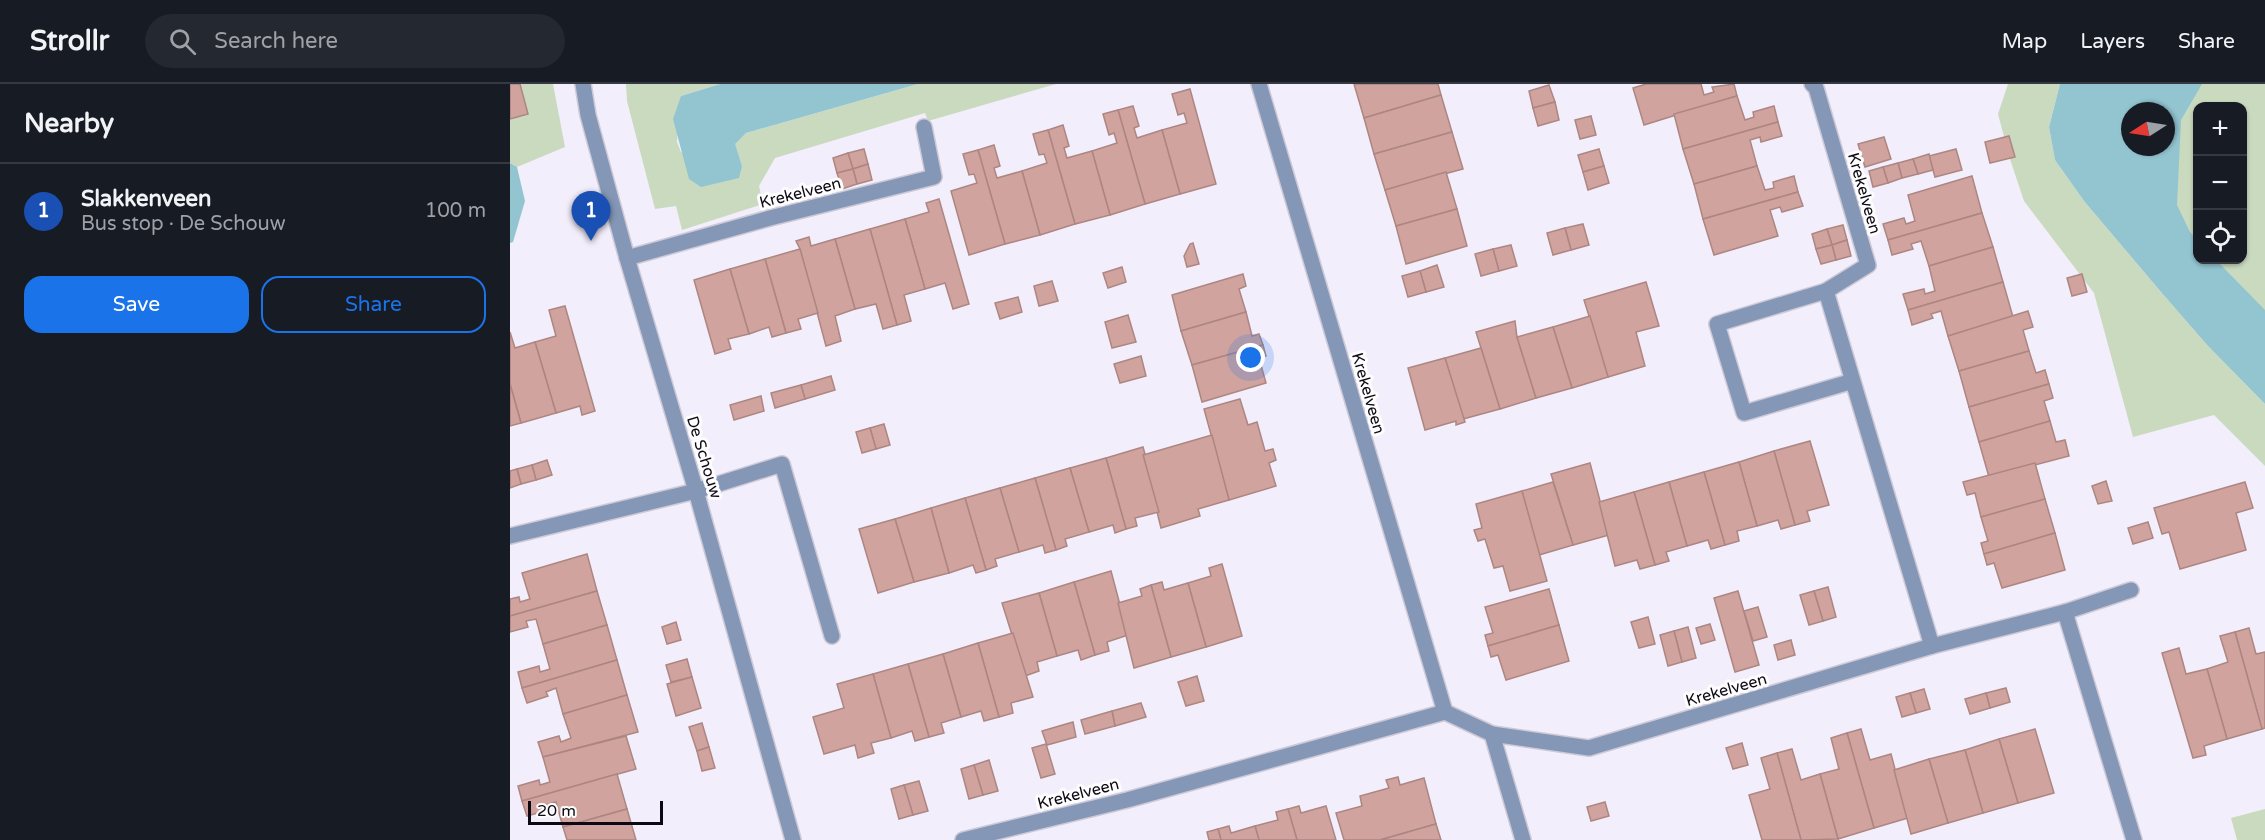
<!DOCTYPE html>
<meta charset="utf-8">
<style>
body{margin:0;font-family:"Varela Round",sans-serif;background:#242831;color:#f1f3f6}
.controls{position:absolute;right:18px;top:18px;display:grid;overflow:hidden;border-radius:12px;box-shadow:0 2px 4px #0004}
.controls button{width:54px;height:54px;display:grid;place-items:center;padding:0;border:0;border-bottom:2px solid #363941;background:#171b24;color:#f1f3f6;font:30px sans-serif}
.compass{position:absolute;left:1611px;top:18px;width:54px;height:54px;border-radius:50%;background:#171b24;box-shadow:0 2px 4px #0004;rotate:258deg}
.scale{position:absolute;left:18px;bottom:15px;width:135px;box-sizing:border-box;padding-left:6px;border:3px solid #0d0914;border-top:0;font-size:16px;line-height:21px;white-space:nowrap;color:#0d0914;-webkit-text-stroke:4px #fdfdfd;paint-order:stroke}
.you{position:absolute;left:741px;top:274px;width:21px;height:21px;margin:-15px;border:4px solid #fff;border-radius:50%;background:#1a73e8;box-shadow:0 0 0 9px #1a73e833}
.badge{display:grid;place-items:center;width:39px;height:39px;border-radius:50%;background:#1a73e8;color:#fff;font-size:20px;font-weight:700}
.pin{position:absolute;translate:-50% -50px;filter:drop-shadow(0 2px 3px #0008)}
.pin::after{content:'';position:absolute;top:32px;width:21px;height:18px;background:inherit;clip-path:polygon(0 0,100% 0,50% 100%)}
.list{margin:0;padding:0;list-style:none}
h2{display:flex;justify-content:space-between;align-items:center;height:78px;margin:0;padding:0 24px;font-size:26px}
h2 small{font-size:20px;font-weight:400;color:#9ea1a6}
.list li{display:grid;grid-template-columns:39px 1fr auto;gap:18px;align-items:center;box-sizing:border-box;height:96px;padding:0 24px;border-top:2px solid #363941}
.list b{display:block;font-size:22px;white-space:nowrap}
.list p{margin:0;font-size:20px;white-space:nowrap;color:#9ea1a6}
.list em{font-size:20px;font-style:normal;color:#9ea1a6}
.actions{display:flex;gap:12px;padding:18px 24px}
.actions a{flex:1;padding:14px 0;border:2px solid #1a73e8;border-radius:18px;text-align:center;font-size:21px;color:#1a73e8}
.actions .main{background:#1a73e8;color:#fff}
.icon{flex:none;width:33px;height:33px;fill:none;stroke:currentColor;stroke-width:2;stroke-linecap:round;stroke-linejoin:round}
.map{position:relative;flex:none;width:1755px;height:756px;overflow:hidden}
header{display:flex;align-items:center;gap:36px;box-sizing:border-box;height:84px;padding:0 30px;background:#171b24;border-bottom:2px solid #363941}
header strong{font-size:28px}
nav{display:flex;gap:33px;margin-inline-start:auto;font-size:21px}
.search{width:420px;height:54px;background:#242831;display:flex;align-items:center;gap:15px;box-sizing:border-box;padding:0 21px;border-radius:33px;color:#9ea1a6;font-size:22px}
main{display:flex}
aside{flex:1;background:#171b24}
.map>svg:first-child{display:block}
.green{fill:#cadabf;fill-rule:evenodd}
.water{fill:#93c5d1;fill-rule:evenodd}
.building{fill:#d1a39e;stroke:#ad8682;stroke-width:1.5}
.lines{fill:none;stroke-linecap:round;stroke-linejoin:round}
.minor-casing{stroke:#cdc9d7;stroke-width:18}
.minor{stroke:#8497b7;stroke-width:15}
.labels{text-anchor:middle;stroke-width:6;stroke-linejoin:round;paint-order:stroke}
.street-label{font-size:16px;fill:#0d0914;stroke:#fdfdfd}
</style>
<header>
<strong>Strollr</strong>
<div class="search"><svg class="icon" aria-label="search" viewBox="0 0 24 24"><circle cx="10" cy="10" r="6"/><path d="M15 15l6 6"/></svg>Search here</div>
<nav><a>Map</a><a>Layers</a><a>Share</a></nav>
</header>
<main>
<aside>
<h2>Nearby<small></small></h2>
<ul class="list">
<li><span class="badge" style="background:#1a4fb4">1</span><div><b>Slakkenveen</b><p>Bus stop · De Schouw</p></div><em>100 m</em></li>
</ul>
<div class="actions"><a class="main">Save</a><a>Share</a></div>
</aside>
<div class="map">
<svg width="1755" height="756" viewBox="0 0 1755 756">
<rect width="100%" height="100%" fill="#f2eefc"/>
<g class="green">
<polygon points="0,0 43,0 55,63 7,83 0,79"/>
<polygon points="116,0 210,0 171,12 167,58 171,68 232,82 224,60 236,49 408,0 546,0 418,37 415,29 265,74 249,102 253,120 172,146 166,122 145,125 117,17"/>
<polygon points="1498,0 1550,0 1539,43 1545,76 1574,117 1651,208 1698,262 1755,320 1755,382 1704,331 1623,353 1584,209 1514,117 1500,75 1488,30"/>
<path d="M1617,0H1755V259L1626,124L1656,63V27H1620ZM1688,22H1732V176H1688Z"/>
<polygon points="1755,725 1755,756 1727,756 1721,734"/>
</g>
<g class="water">
<polygon points="210,0 408,0 236,49 225,60 232,82 229,94 191,103 179,95 163,35 171,12"/>
<path d="M1550,0H1692L1671,36L1667,121L1680,148L1687,156L1688,176H1706L1755,226V320L1698,262L1651,208L1574,117L1545,76L1539,43ZM1620,27H1656V63H1620Z"/>
<polygon points="0,79 7,83 15,117 3,158 0,159"/>
</g>
<g class="building">
<polygon points="0,0 10,0 18,30 0,35"/>
<polygon points="844,0 928,0 931,11 854,34"/>
<polygon points="1136,0 1191,0 1194,11 1204,8 1202,3 1224,0 1227,12 1134,41 1123,4"/>
<polygon points="1039,1 1045,18 1023,24 1019,7"/>
<polygon points="680,5 706,100 670,110 652,46 677,39 674,29 668,31 662,10"/>
<polygon points="931,11 942,48 864,70 854,34"/>
<polygon points="1227,12 1235,36 1244,33 1243,28 1264,22 1268,38 1173,65 1164,30"/>
<polygon points="1045,18 1049,36 1028,42 1023,24"/>
<polygon points="623,22 629,42 624,44 627,54 652,46 670,110 635,120 608,26"/>
<polygon points="608,26 635,120 600,131 582,67 607,59 604,49 599,51 593,30"/>
<polygon points="1081,32 1086,51 1070,55 1065,36"/>
<polygon points="1268,38 1272,52 1251,58 1250,53 1240,56 1247,82 1184,100 1173,65"/>
<polygon points="553,41 559,62 554,64 557,74 582,67 600,131 565,140 538,46"/>
<polygon points="538,46 565,140 530,151 512,87 537,79 534,70 529,71 523,50"/>
<polygon points="942,48 953,85 875,106 864,70"/>
<polygon points="1499,52 1505,73 1480,79 1475,58"/>
<polygon points="1374,53 1381,75 1355,83 1348,60"/>
<polygon points="484,61 490,82 484,84 487,94 512,87 530,151 495,160 468,66"/>
<polygon points="354,65 358,80 343,85 338,69"/>
<polygon points="1089,65 1094,82 1073,88 1068,71"/>
<polygon points="1446,65 1452,86 1425,93 1419,72"/>
<polygon points="468,66 495,160 459,171 441,107 467,99 464,90 459,91 453,70"/>
<polygon points="338,69 343,85 327,89 323,74"/>
<polygon points="1419,70 1423,86 1408,90 1403,75"/>
<polygon points="1403,75 1408,90 1392,94 1388,79"/>
<polygon points="1388,79 1392,94 1378,99 1373,83"/>
<polygon points="358,80 362,96 347,100 343,85"/>
<polygon points="1094,82 1099,99 1078,106 1073,88"/>
<polygon points="1247,82 1255,106 1264,104 1263,98 1284,92 1288,108 1193,135 1184,100"/>
<polygon points="1373,83 1378,99 1363,103 1359,87"/>
<polygon points="343,85 347,100 332,105 327,89"/>
<polygon points="936,88 947,125 886,142 875,106"/>
<polygon points="1462,92 1472,129 1378,156 1373,140 1394,134 1396,140 1405,137 1398,111"/>
<polygon points="1288,108 1293,122 1272,128 1270,123 1260,126 1268,152 1204,171 1193,135"/>
<polygon points="429,115 459,220 443,225 435,199 415,205 395,135 419,128 416,119"/>
<polygon points="947,125 957,162 896,180 886,142"/>
<polygon points="1472,129 1483,163 1419,182 1411,157 1401,160 1403,165 1382,171 1378,156"/>
<polygon points="395,135 415,205 394,211 401,237 387,241 360,145"/>
<polygon points="1073,140 1079,161 1061,166 1055,144"/>
<polygon points="1333,141 1337,156 1322,161 1317,145"/>
<polygon points="1055,144 1061,166 1043,171 1037,149"/>
<polygon points="360,145 387,241 373,245 366,220 345,225 325,155"/>
<polygon points="1317,145 1322,161 1306,165 1302,150"/>
<polygon points="299,153 301,162 325,155 345,225 325,232 331,257 316,262 290,165 286,157"/>
<polygon points="1337,156 1341,172 1326,176 1322,161"/>
<polygon points="683,159 689,180 677,183 674,172 680,160"/>
<polygon points="1001,161 1007,182 989,187 983,165"/>
<polygon points="1322,161 1326,176 1311,180 1306,165"/>
<polygon points="1483,163 1493,198 1398,226 1393,210 1414,205 1415,210 1425,207 1419,182"/>
<polygon points="290,165 308,229 288,235 291,245 276,249 255,175"/>
<polygon points="983,165 989,187 971,192 965,170"/>
<polygon points="255,175 276,249 262,253 259,243 239,250 220,185"/>
<polygon points="927,181 934,203 916,208 910,187"/>
<polygon points="612,183 616,198 598,204 593,189"/>
<polygon points="220,185 239,250 218,255 221,265 205,270 184,196"/>
<polygon points="910,187 916,208 898,213 892,192"/>
<polygon points="733,190 736,202 729,205 736,228 671,247 662,211"/>
<polygon points="1572,190 1577,208 1562,212 1557,194"/>
<polygon points="542,197 548,217 529,222 524,202"/>
<polygon points="1136,198 1149,242 1126,248 1135,282 1098,293 1074,216"/>
<polygon points="1493,198 1503,233 1438,252 1431,227 1421,230 1423,234 1402,241 1398,226"/>
<polygon points="508,213 512,228 490,235 485,219"/>
<polygon points="55,222 85,327 72,331 70,322 46,329 25,258 46,252 39,226"/>
<polygon points="1518,227 1523,243 1513,246 1519,267 1449,287 1438,252"/>
<polygon points="736,228 742,252 749,250 753,261 682,281 671,247"/>
<polygon points="618,231 626,258 602,264 595,238"/>
<polygon points="1080,232 1098,293 1062,304 1043,243"/>
<polygon points="1005,237 1007,253 1026,314 990,325 966,248"/>
<polygon points="1043,243 1062,304 1026,314 1007,253"/>
<polygon points="0,248 5,264 25,258 46,329 11,339 0,300"/>
<polygon points="753,261 756,272 749,274 756,299 692,318 682,281"/>
<polygon points="971,264 990,325 953,335 935,274"/>
<polygon points="1519,267 1526,289 1535,286 1539,300 1459,323 1449,287"/>
<polygon points="631,272 636,292 610,299 604,280"/>
<polygon points="935,274 955,338 946,341 946,337 915,346 898,284"/>
<polygon points="321,292 325,306 295,315 291,301"/>
<polygon points="0,300 11,339 0,342"/>
<polygon points="1539,300 1543,314 1534,317 1540,337 1469,358 1459,323"/>
<polygon points="291,301 295,315 265,324 261,309"/>
<polygon points="251,312 254,327 224,336 220,321"/>
<polygon points="730,315 738,341 747,338 755,367 763,365 766,376 759,379 766,402 719,416 694,325"/>
<polygon points="1540,337 1546,358 1555,356 1559,372 1479,393 1469,358"/>
<polygon points="374,340 380,361 366,365 360,344"/>
<polygon points="360,344 366,365 352,369 346,348"/>
<polygon points="702,351 719,416 688,425 690,432 651,444 633,371"/>
<polygon points="1300,357 1319,421 1297,427 1300,437 1285,441 1264,367"/>
<polygon points="633,363 635,370 633,371 649,428 625,434 627,442 616,445 596,374"/>
<polygon points="1264,367 1285,441 1271,445 1268,436 1247,442 1229,378"/>
<polygon points="596,374 616,445 605,449 603,441 579,448 560,384"/>
<polygon points="37,376 42,391 26,396 22,381"/>
<polygon points="1229,378 1247,442 1227,447 1229,457 1215,461 1194,388"/>
<polygon points="1080,379 1099,451 1063,461 1041,390"/>
<polygon points="1525,379 1535,415 1471,433 1465,409 1457,411 1453,398"/>
<polygon points="22,381 26,396 11,400 7,385"/>
<polygon points="560,384 579,448 555,455 557,462 546,466 525,394"/>
<polygon points="7,385 11,400 0,404 0,387"/>
<polygon points="1194,388 1215,461 1201,465 1198,456 1177,462 1159,398"/>
<polygon points="525,394 546,466 535,469 533,461 509,468 490,404"/>
<polygon points="1596,397 1602,417 1588,420 1582,402"/>
<polygon points="1043,398 1063,461 1029,471 1012,407"/>
<polygon points="1159,398 1177,462 1156,468 1159,477 1145,481 1124,408"/>
<polygon points="1735,398 1743,424 1726,429 1736,466 1670,485 1659,448 1652,450 1644,424"/>
<polygon points="490,404 509,468 485,475 487,482 476,486 455,414"/>
<polygon points="1012,407 1037,497 1000,507 993,482 984,484 975,455 968,457 964,446 972,444 966,420"/>
<polygon points="1124,408 1145,481 1130,485 1127,476 1105,482 1089,418"/>
<polygon points="455,414 476,486 466,489 463,481 439,489 421,424"/>
<polygon points="1535,415 1545,449 1474,470 1471,459 1478,457 1471,433"/>
<polygon points="421,424 439,489 404,498 385,435"/>
<polygon points="385,435 404,498 368,509 349,445"/>
<polygon points="1638,438 1643,454 1623,460 1618,444"/>
<polygon points="1545,449 1555,486 1492,504 1484,479 1477,481 1474,470"/>
<polygon points="77,470 87,507 0,532 0,515 9,513 10,518 20,515 12,489"/>
<polygon points="712,480 732,552 696,563 678,499 701,492 699,484"/>
<polygon points="601,487 618,551 597,558 599,567 585,571 564,498"/>
<polygon points="564,498 585,571 571,576 568,566 547,572 529,509"/>
<polygon points="652,498 654,506 678,499 696,563 661,573 641,501"/>
<polygon points="641,501 661,573 624,584 608,519 632,512 630,505"/>
<polygon points="1318,503 1326,533 1313,537 1304,507"/>
<polygon points="1039,505 1049,541 978,562 975,551 983,549 975,523"/>
<polygon points="87,507 97,541 33,560 26,535 16,537 18,543 0,548 0,532"/>
<polygon points="1228,507 1249,581 1225,588 1204,514"/>
<polygon points="1304,507 1313,537 1299,541 1290,511"/>
<polygon points="529,509 547,572 527,578 529,587 515,592 492,519"/>
<polygon points="1248,523 1257,553 1243,557 1234,527"/>
<polygon points="1138,533 1145,560 1129,564 1121,538"/>
<polygon points="166,538 171,556 157,560 152,543"/>
<polygon points="1200,540 1205,556 1191,560 1186,544"/>
<polygon points="97,541 107,576 12,604 8,588 29,582 30,588 40,585 33,560"/>
<polygon points="1049,541 1059,577 996,596 988,571 981,573 978,562"/>
<polygon points="1178,543 1186,574 1172,578 1164,547"/>
<polygon points="1739,544 1746,570 1755,568 1755,644 1752,645 1725,548"/>
<polygon points="1164,547 1172,578 1158,582 1150,551"/>
<polygon points="1725,548 1752,645 1717,655 1697,585 1718,578 1710,552"/>
<polygon points="503,549 523,613 501,619 503,629 489,633 468,559"/>
<polygon points="1281,556 1285,571 1268,576 1264,561"/>
<polygon points="468,559 489,633 474,637 471,627 451,633 433,570"/>
<polygon points="1669,564 1676,590 1697,585 1717,655 1694,662 1696,671 1683,674 1652,569"/>
<polygon points="433,570 451,633 431,639 434,649 419,653 398,580"/>
<polygon points="177,575 182,593 161,598 156,581"/>
<polygon points="107,576 117,611 53,630 46,604 36,608 38,612 17,619 12,604"/>
<polygon points="398,580 419,653 405,657 402,647 381,654 363,590"/>
<polygon points="363,590 381,654 361,659 364,669 348,674 345,661 314,670 303,633 334,624 327,600"/>
<polygon points="687,592 694,617 676,622 668,598"/>
<polygon points="182,593 191,624 166,632 157,600"/>
<polygon points="1496,604 1500,618 1480,624 1476,609"/>
<polygon points="1414,605 1420,625 1406,629 1400,609"/>
<polygon points="1400,609 1406,629 1392,633 1386,613"/>
<polygon points="1476,609 1480,624 1460,630 1455,615"/>
<polygon points="117,611 128,648 33,673 28,658 49,652 51,658 61,654 53,630"/>
<polygon points="631,619 636,633 605,642 602,627"/>
<polygon points="602,627 605,642 575,650 571,636"/>
<polygon points="563,638 566,653 537,661 532,647"/>
<polygon points="192,639 199,663 187,667 179,643"/>
<polygon points="1351,645 1360,676 1381,670 1398,734 1364,744 1337,649"/>
<polygon points="1525,645 1544,709 1508,719 1489,655"/>
<polygon points="1337,649 1364,744 1328,755 1310,690 1329,685 1321,654"/>
<polygon points="116,652 126,685 12,717 8,702 29,696 30,701 40,698 33,673"/>
<polygon points="1489,655 1508,719 1473,729 1455,666"/>
<polygon points="1232,659 1238,681 1223,685 1216,664"/>
<polygon points="536,660 545,690 531,694 522,664"/>
<polygon points="199,663 205,684 192,687 187,667"/>
<polygon points="1282,665 1291,696 1310,690 1328,755 1291,756 1267,669"/>
<polygon points="1455,666 1473,729 1438,739 1419,675"/>
<polygon points="1267,669 1291,756 1252,756 1239,711 1260,705 1251,674"/>
<polygon points="1419,675 1438,739 1401,750 1384,686"/>
<polygon points="479,676 488,707 473,711 464,681"/>
<polygon points="464,681 473,711 459,715 451,685"/>
<polygon points="107,690 117,725 53,743 46,718 36,721 38,726 17,732 12,717"/>
<polygon points="888,693 890,701 914,694 926,740 870,756 834,756 826,729 852,722 850,712 879,704 876,696"/>
<polygon points="409,697 418,727 403,731 394,701"/>
<polygon points="394,701 403,731 389,735 381,705"/>
<polygon points="1095,718 1099,732 1081,737 1077,723"/>
<polygon points="789,722 791,729 816,722 826,756 787,756 778,725"/>
<polygon points="117,725 126,756 57,756 53,743"/>
<polygon points="778,725 787,756 749,756 745,742 768,736 766,728"/>
<polygon points="926,740 931,756 870,756"/>
<polygon points="719,742 721,749 745,742 749,756 711,756 708,745"/>
<polygon points="708,745 711,756 699,756 697,748"/>
</g>
<g class="lines">
<defs>
<g id="minor">
<polyline points="73,0 78,31 117,174 186,407 283,756"/>
<polyline points="749,0 935,628"/>
<polyline points="1302,0 1306,4 1358,181 1316,207"/>
<polyline points="117,174 260,134 424,93 414,43"/>
<polyline points="1343,297 1234,329 1207,240 1316,207 1422,562"/>
<polyline points="0,452 186,407 272,380 322,552"/>
<polyline points="1555,528 1624,756"/>
<polyline points="982,650 1013,756"/>
<polyline points="453,756 617,716 935,628 982,650 1079,664 1422,562 1555,528 1621,506"/>
</g>
</defs>
<use href="#minor" class="minor-casing"/>
<use href="#minor" class="minor"/>
</g>
<g class="labels">
<g class="street-label">
<text transform="translate(290 108) rotate(-14)" y="6">Krekelveen</text>
<text transform="translate(1355 109) rotate(74)" y="6">Krekelveen</text>
<text transform="translate(859 309) rotate(74)" y="6">Krekelveen</text>
<text transform="translate(195 373) rotate(73)" y="6">De Schouw</text>
<text transform="translate(1216 605) rotate(-16)" y="6">Krekelveen</text>
<text transform="translate(568 709) rotate(-14)" y="6">Krekelveen</text>
</g>
</g>
</svg>
<div class="controls">
<button>+</button>
<button>−</button>
<button><svg class="icon" aria-label="locate" viewBox="0 0 24 24"><circle cx="12" cy="12" r="6"/><path d="M12 2v4M12 18v4M2 12h4M18 12h4"/></svg></button>
</div>
<svg class="compass" viewBox="-18 -18 36 36"><path d="M0-13l5 13h-10z" fill="#e53935"/><path d="M0 13l5-13h-10z" fill="#9ea1a6"/></svg>
<div class="scale">20 m</div>
<div class="you"></div>
<div class="pin badge" style="left:81px;top:157px;background:#1a4fb4">1</div>
</div>
</main>
